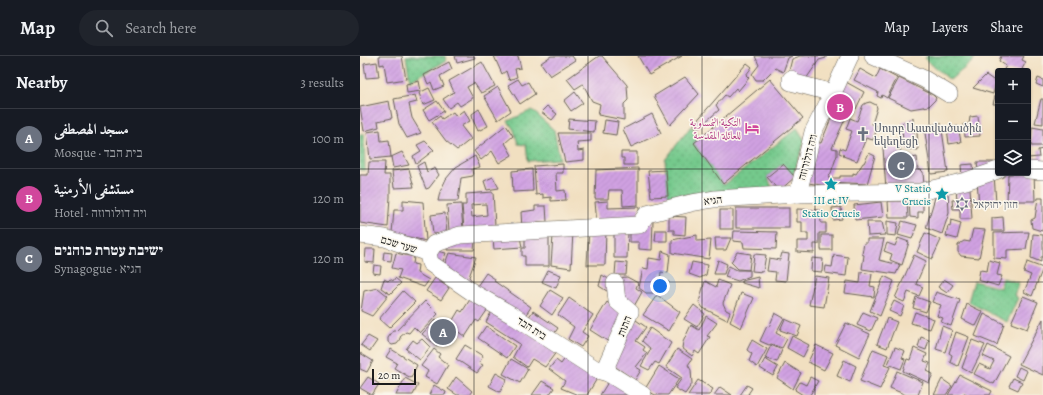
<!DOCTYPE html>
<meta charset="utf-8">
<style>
body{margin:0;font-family:Alegreya,Amiri,"Noto Serif Armenian","Frank Ruhl Libre",serif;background:#20242c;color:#f1f3f6}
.controls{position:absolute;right:12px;top:12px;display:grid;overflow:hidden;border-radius:4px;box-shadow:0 1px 3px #0004}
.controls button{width:36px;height:36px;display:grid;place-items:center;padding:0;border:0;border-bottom:1px solid #363941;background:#171b24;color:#f1f3f6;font:20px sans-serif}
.scale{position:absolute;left:12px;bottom:10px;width:44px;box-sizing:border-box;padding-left:4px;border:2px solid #1c1c1c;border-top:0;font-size:11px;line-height:14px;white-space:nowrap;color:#1c1c1c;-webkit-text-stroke:3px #fbf7ec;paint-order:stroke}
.you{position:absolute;left:300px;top:230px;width:14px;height:14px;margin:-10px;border:3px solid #fff;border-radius:50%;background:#1a73e8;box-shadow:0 0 0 6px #1a73e833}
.badge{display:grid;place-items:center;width:26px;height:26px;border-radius:50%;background:#d93025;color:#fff;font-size:13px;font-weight:700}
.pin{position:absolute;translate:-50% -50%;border:2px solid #fff;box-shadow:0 1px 4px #0006}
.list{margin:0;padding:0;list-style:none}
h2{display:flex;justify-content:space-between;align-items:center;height:52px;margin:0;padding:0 16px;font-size:17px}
h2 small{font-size:13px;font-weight:400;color:#9ea1a6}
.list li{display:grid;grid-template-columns:26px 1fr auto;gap:12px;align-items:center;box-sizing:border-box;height:60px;padding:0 16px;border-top:1px solid #363941}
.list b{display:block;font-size:15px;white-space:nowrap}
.list p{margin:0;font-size:13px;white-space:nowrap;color:#9ea1a6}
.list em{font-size:13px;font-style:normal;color:#9ea1a6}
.icon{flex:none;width:22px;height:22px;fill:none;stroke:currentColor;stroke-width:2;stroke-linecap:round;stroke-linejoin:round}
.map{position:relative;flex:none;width:683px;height:339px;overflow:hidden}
header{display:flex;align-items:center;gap:24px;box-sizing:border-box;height:56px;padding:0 20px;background:#171b24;border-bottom:1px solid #363941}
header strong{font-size:19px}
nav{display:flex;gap:22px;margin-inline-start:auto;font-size:14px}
.search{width:280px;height:36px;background:#20242c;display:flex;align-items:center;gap:10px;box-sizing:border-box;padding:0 14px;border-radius:22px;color:#9ea1a6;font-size:15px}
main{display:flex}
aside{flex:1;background:#171b24}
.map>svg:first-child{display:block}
.park{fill:url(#park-dots);stroke:#487254}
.building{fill:url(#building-hatch);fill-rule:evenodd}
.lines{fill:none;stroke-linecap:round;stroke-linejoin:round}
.street-casing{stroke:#676055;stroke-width:18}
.street{stroke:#fff;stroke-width:17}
.grid{fill:none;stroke:#1c1c1c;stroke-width:1;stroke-opacity:0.55}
.labels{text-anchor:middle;stroke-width:3;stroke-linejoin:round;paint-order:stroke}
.hotel-label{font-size:11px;fill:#b23c85;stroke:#fbf7ec;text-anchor:end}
.worship-label{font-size:11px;fill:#5b616d;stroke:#fbf7ec;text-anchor:start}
.street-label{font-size:11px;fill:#1c1c1c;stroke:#fbf7ec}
.culture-label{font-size:11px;fill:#0d838f;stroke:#fbf7ec;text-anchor:end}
</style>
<header>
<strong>Map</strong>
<div class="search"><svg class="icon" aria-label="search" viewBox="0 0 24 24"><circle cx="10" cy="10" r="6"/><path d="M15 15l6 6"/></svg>Search here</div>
<nav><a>Map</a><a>Layers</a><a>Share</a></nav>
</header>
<main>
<aside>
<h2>Nearby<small>3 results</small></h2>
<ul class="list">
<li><span class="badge" style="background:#6b7280">A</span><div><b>مسجد الهصطفى</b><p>Mosque · בית הבד</p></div><em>100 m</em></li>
<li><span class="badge" style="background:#d1479c">B</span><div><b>مستشفى الأرمنية</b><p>Hotel · ויה דולורוזה</p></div><em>120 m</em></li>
<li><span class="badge" style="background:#6b7280">C</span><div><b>ישיבת עטרת כוהנים</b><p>Synagogue · הגיא</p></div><em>120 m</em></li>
</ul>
</aside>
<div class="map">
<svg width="683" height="339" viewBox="0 0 683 339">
<defs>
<pattern id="park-dots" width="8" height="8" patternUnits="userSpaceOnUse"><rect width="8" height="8" fill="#75c98c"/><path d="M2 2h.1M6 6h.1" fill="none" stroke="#65ac78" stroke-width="1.8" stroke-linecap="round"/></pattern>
<pattern id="building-hatch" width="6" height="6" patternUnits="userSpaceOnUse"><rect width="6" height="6" fill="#d0a1e2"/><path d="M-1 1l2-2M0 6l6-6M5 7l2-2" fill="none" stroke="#b28ac1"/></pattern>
</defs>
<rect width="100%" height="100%" fill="#fbf7ec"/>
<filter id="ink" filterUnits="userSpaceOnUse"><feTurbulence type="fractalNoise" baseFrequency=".025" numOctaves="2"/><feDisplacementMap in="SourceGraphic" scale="8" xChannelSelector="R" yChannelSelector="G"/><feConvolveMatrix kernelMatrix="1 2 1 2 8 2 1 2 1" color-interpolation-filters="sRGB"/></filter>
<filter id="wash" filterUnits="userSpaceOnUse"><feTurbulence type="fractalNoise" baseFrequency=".012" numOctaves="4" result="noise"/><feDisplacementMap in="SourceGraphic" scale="16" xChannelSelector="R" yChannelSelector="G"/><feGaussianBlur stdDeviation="0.9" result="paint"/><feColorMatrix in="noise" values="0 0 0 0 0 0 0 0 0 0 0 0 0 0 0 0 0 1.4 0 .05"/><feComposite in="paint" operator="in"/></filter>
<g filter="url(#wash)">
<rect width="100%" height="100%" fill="#f1dfc0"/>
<g class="park">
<polygon points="46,0 85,0 86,5 50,25"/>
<polygon points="567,0 616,0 612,6 590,24 565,3"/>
<polygon points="172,54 194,74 200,103 168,105 166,89 158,88 154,74 148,65"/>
<polygon points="331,70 340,81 334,87 364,129 437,72 445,84 433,120 422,108 407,121 413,133 308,140 305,104"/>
<polygon points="0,78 4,78 5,114 0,114"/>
<path d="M643,222L659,227L654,239L658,242L647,266C634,260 621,252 608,246L614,225L640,232Z"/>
</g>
<g id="blocks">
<g class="building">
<polygon points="19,0 42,0 46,23 27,26 24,8 20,9"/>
<polygon points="95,0 114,0 115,2 97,7"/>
<polygon points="134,0 158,0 161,12 155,13 157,21 149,24 146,15 142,18"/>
<polygon points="191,0 212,0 215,4 190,20 181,7"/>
<polygon points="239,0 242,0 267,29 268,44 264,48 264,64 238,59 240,48 232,45 223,28 215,33 207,23"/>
<polygon points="278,0 322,0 289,19"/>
<polygon points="395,0 432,0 428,2 423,16 415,12 403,24 396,24 392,18 399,9"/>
<polygon points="440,0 466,0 466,2 459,4 446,23 429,15 432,3"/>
<polygon points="641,0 664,0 662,4 666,6 662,13 665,15 643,15 646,10 639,5"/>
<polygon points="17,6 19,21 6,22 4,8"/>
<polygon points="89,6 92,13 80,20 84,30 74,34 71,26 68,28 64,19"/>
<polygon points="122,6 135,30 121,37 114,27 107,31 113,42 100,50 97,46 89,52 83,43 94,36 89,25"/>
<polygon points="387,7 392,11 386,19 389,22 378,35 376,32 368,41 365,39 356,49 359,54 337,73 334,68"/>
<polygon points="500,13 516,22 520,13 537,22 527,42 522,39 521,42 517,40 518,36 494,24"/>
<polygon points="626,19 636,26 633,38 613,32"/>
<polygon points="325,21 339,38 310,69 294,40"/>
<polygon points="539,22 573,39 576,42 575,44 569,50 551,53 528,42"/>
<polygon points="678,22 683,24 683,31 676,28"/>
<polygon points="158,23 162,29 168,26 175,38 160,48 148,29"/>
<polygon points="410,23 443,62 363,128 334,87"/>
<polygon points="59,25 61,35 47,37 46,28"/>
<polygon points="486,26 504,36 496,53 491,50 472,92 477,93 477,99 471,117 468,122 480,122 480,120 493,120 493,117 496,118 503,107 504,107 509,97 515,100 507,128 470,126 467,130 442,126 454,85 461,87 474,55 472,53"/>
<polygon points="138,31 151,55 138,64 124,40"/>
<polygon points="69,32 75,44 63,49 59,37"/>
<polygon points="637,33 638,33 638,48 633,48"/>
<polygon points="215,36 223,47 211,55 204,45"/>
<polygon points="55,39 57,46 49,48 52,62 61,77 47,82 39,68 34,43"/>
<polygon points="681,43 683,43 683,68 675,67"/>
<polygon points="29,45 32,62 18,65 19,71 4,75 0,51"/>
<polygon points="77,45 84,55 69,64 63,54"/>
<polygon points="510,46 516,49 517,52 512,68 518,70 513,84 506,82 497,105 483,100 484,99 479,97 480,92 485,94 492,75 486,73 490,62 497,65 503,49 506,47"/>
<polygon points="187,50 197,58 192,64 181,56"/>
<polygon points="119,53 128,70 118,75 113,64 112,58"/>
<polygon points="104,54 110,65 101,70 111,83 97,94 86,85 72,66 80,60 82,63 93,56 96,60"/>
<polygon points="292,58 301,77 271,91 263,73"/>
<polygon points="618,60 620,80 605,81 604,68 609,68 610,61"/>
<polygon points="553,62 554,77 557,76 558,94 547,93 543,89 542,67"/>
<polygon points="209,63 235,65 234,76 208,73"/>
<polygon points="245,64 258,66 256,79 243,77"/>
<polygon points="581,67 588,116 571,118 564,70"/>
<polygon points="146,69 153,80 145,87 152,99 139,107 132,95 121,104 114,95"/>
<polygon points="598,70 601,86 589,88 587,72"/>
<polygon points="672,71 683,73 683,90 671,90"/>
<polygon points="20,74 21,85 29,84 31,101 42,96 49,109 33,112 31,101 10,103 7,76"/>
<polygon points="198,77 231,77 231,85 217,86 218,95 224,94 224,104 205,106"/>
<polygon points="538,83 542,104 557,101 558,114 561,114 563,116 564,130 526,134 523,92 527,84"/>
<polygon points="65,85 74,94 56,108 53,100 61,95 57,89"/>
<polygon points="683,93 683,112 668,110 668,102 679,101 678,94"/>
<polygon points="261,96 277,96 277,109 264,109 264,102 261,102"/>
<polygon points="115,100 120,111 112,113 113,120 101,122 98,145 78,145 80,136 86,123 96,111"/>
<polygon points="9,106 25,106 24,119 30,119 30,141 28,171 0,167 0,119 8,119"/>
<polygon points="64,106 67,116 75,112 79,119 69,132 66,133 57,110"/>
<polygon points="617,106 634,106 634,112 618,116"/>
<polygon points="203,108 203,117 196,117 197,135 205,134 206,144 191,145 191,141 183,142 183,138 176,139 174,110"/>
<polygon points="423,108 435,121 419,135 407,121"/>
<polygon points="613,108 614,119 602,121 601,109"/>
<polygon points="278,112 278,149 263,150 262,134 249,134 248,143 235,143 236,114"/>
<polygon points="49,113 54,131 34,132 32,115"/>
<polygon points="172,113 173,135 153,136 152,115"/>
<polygon points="306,114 308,140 291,141 288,115"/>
<polygon points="674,117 675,145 647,145 648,118"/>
<polygon points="634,118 636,147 619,150 617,124"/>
<polygon points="133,121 139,132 127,134 124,125"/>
<polygon points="610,132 612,163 600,163 600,153 593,153 592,144 597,144 596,133"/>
<path d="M133,136L135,170L104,173L102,149H106V138ZM126,148L127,159L112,161L111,149Z"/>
<polygon points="588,136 589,157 582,178 566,172 576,138"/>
<polygon points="678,142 683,142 683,171 682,175 672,172 671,164 675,162"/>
<polygon points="43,144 63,146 66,185 32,177 34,154 43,154"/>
<polygon points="549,144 556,144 558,147 563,146 563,156 558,156 558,162 550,161"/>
<polygon points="248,145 248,152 279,151 279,166 237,168 235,146"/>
<polygon points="528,145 547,145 548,162 529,162"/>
<polygon points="521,146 523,161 495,164 494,149"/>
<polygon points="101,148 103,174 89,175 87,149"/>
<polygon points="175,150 186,150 187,166 177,166 173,172 162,173 161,156 175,154"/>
<polygon points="481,151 482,163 473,164 472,152"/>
<rect x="376" y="152" width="53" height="20"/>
<polygon points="437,153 460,154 461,167 466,167 466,177 459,177 459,188 454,188 454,197 437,196 437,185 448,185 448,177 442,177 442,166 437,166"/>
<rect x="360" y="154" width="13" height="19"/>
<polygon points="85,157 87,177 73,178 71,159"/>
<polygon points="309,160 326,161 325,179 314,178 314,174 309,174"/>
<polygon points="643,161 644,175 632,175 632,162"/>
<polygon points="284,164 293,165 292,194 279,193 279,186 270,186 270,177"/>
<polygon points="591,164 601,167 597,183 586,180 588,170 590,171"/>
<polygon points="527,165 538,167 536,180 527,179"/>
<polygon points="542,165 557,169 552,183 538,179"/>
<polygon points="507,166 522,166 525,179 508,180"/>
<polygon points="229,173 246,173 245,209 227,209"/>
<polygon points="613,173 625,174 619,202 601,200 598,196 598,189 604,185 610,186"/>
<polygon points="296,174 307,174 307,185 295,185"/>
<polygon points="254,175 268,176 267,202 254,202"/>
<polygon points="374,175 417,176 416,193 384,192 383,186 373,185"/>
<polygon points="213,176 211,212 191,209 193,179"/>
<polygon points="669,176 666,193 647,194 647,203 634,202 634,177"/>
<polygon points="565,177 581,184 572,203 557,196"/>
<polygon points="673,178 683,179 683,201 681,201 681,206 671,202"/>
<polygon points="337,179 337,185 351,184 349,203 312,197 312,184"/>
<rect x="461" y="179" width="11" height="15"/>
<polygon points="165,180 189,180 189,210 165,210 165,200 162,200 162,192 165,192"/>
<polygon points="160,181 162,191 134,193 133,183"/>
<polygon points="355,182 371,182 366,194 356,194"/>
<polygon points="538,182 549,186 542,209 530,204 532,198 524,195 527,187 535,190"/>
<polygon points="507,183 524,183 519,204 540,209 536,218 502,213 504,199 502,198 504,187 507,187"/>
<polygon points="115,184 114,194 87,194 87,187"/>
<polygon points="6,193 15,193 14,207 5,206"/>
<polygon points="76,195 86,197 81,211 73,206"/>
<polygon points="302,195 310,198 308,217 301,216 300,224 309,226 305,237 294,235 294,237 286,237 279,232 283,212 288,213 289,202 301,204"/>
<polygon points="24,196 32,197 31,205 23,204"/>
<polygon points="377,196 391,198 389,214 378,213 371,206"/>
<polygon points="36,197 54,201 53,208 58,209 57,217 69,224 64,231 38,222 41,214 32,212"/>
<polygon points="89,197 116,201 109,221 113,226 83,213"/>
<polygon points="422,197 429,198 426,225 415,224 416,216 407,215 409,202 420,204"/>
<polygon points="394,198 406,199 403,216 392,215"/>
<polygon points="474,199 488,201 486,220 465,217 466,210 472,211"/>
<polygon points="554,199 566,205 556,228 563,231 559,240 548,236 544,246 535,242"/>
<polygon points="452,202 463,203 462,216 451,215"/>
<polygon points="358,204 367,208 364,218 354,218"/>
<polygon points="629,204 640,207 637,219 642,220 638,230 618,224 620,214 627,215"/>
<polygon points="256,206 267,207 266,219 255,219"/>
<polygon points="332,206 348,209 346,219 340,222 329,218"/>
<polygon points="667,206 683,212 672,240 664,236 671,219 664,216"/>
<polygon points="14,209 21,210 20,218 13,217"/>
<polygon points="369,210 377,214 390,214 390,220 378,225 365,221"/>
<polygon points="188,214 201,219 196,232 182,226"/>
<polygon points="501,216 512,218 510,230 515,231 514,241 485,237 487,225 500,227"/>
<polygon points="126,217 135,223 134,225 171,251 163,263 115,233"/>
<polygon points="242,219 252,225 250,237 239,230"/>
<polygon points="455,220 469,222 464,251 449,249"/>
<polygon points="524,220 534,225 520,260 510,255"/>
<polygon points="267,221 278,227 276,232 282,236 273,252 260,243 256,222"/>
<polygon points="398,221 399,232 382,227 382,225"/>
<polygon points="35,222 41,227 30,238 21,232 24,223 28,225 30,223 33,225"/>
<polygon points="75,222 89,232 81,244 66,235"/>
<polygon points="584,223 593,229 587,237 578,231"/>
<polygon points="358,224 370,229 363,247 366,254 370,256 367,264 343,252 339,246 345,225 356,231"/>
<polygon points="18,232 28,240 12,260 1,255 4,235"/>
<polygon points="190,234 203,242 192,259 180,250"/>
<polygon points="43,235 55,246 29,272 19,263"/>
<polygon points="576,236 600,244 591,270 581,266 583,262 577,260 581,249 572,246"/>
<polygon points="381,237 394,242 381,272 370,266"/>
<polygon points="297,239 320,256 309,275 283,259"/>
<polygon points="663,240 678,246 667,273 651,267"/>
<polygon points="556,241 570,246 566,256 553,252"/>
<polygon points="111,242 128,253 119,266 116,264 105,281 90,269 99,254 102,256"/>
<polygon points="209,242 233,259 222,276 228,280 221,291 208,283 214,271 198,259"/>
<polygon points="65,245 78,258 60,277 54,271 49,277 46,276 40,281 41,283 37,288 32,289 28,286 28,282 33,275 36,275"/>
<polygon points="534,245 544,250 540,260 529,255"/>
<polygon points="247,246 265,260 249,286 230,274"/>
<polygon points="607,248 623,256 616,270 602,263"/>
<polygon points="334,249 345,258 337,271 324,263"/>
<polygon points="132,255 197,295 185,311 172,303 167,311 153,301 160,288 126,266"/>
<polygon points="173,255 198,272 192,281 166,265"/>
<polygon points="503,256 517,262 511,275 497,269"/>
<polygon points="555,256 574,263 570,273 551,267"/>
<polygon points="415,257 424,262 416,277 427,283 422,292 411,288 409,289 400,285 407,270 409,271"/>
<polygon points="624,258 644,268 637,289 615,280"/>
<polygon points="346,260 357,267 347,280 350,281 339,298 335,295 332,300 322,292 323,286 331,269 339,274"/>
<polygon points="273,262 286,271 276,285 285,291 283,294 287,297 276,311 281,314 275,324 254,310"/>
<polygon points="527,262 537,266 527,292 517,288"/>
<polygon points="76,263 90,275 77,290 62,278"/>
<polygon points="425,263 441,270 437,280 420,274"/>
<polygon points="683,263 683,319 659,308"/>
<polygon points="486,267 510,278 499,301 475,289"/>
<polygon points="126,270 155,290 147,302 118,282"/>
<polygon points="582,270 592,274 585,296 576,293"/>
<polygon points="290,272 311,287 299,308 295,306 289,314 281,310 291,293 282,285"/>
<polygon points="596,276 609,281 598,310 590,306 592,299 589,297"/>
<polygon points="8,280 17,285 10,295 1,289"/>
<polygon points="432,280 449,289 443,301 427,292"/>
<polygon points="561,281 569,284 566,294 558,291"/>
<polygon points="62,283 70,291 60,304 46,293 53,284 57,287"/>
<polygon points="392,284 407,293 397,311 389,305 392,298 387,294"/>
<polygon points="612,284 625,289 611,317 602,312"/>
<polygon points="105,289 123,300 119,307 123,309 117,317 96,303"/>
<polygon points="411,289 422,294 417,306 405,302"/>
<polygon points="456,289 473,297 464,314 448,306"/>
<polygon points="628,289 649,300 634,328 614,318 619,308 630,313 634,305 623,300"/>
<polygon points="535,291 545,295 542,302 545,303 541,313 528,308"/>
<polygon points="554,292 567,298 564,305 570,307 567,315 573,318 569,327 543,315 547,303 550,304"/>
<polygon points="31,293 57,309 51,322 34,312 37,307 26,301"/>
<polygon points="74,293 80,298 78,301 88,309 77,328 65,321 68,315 61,310"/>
<polygon points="317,293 332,303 328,309 331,314 332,328 325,338 315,332 322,322 306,311"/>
<polygon points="513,293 528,299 524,309 530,311 520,333 500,325"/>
<polygon points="0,297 13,305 7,316 0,313"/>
<polygon points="206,301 238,321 227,339 218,339 201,332 205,325 189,313 196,304 201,308"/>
<polygon points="151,303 168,313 160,327 143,318"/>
<polygon points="405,303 418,311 413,320 400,312"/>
<polygon points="484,304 496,310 490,326 477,320"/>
<polygon points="425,307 441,317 433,333 417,322"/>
<polygon points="299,310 319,323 308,339 295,339 285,333"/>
<polygon points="659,311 667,315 663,324 655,320"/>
<polygon points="537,315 563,326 558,339 546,339 530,332"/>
<polygon points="136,317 147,323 140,336 129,330"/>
<polygon points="600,319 632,335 630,339 609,339 604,337 603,339 588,339"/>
<polygon points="8,321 19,328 12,339 0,332"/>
<polygon points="96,321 112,335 109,339 97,339 88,333"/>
<polygon points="450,321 458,325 450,339 443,339 435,334 440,326 446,329"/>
<polygon points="45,322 58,329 53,339 36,339"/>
<polygon points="653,322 662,326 658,334 649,330"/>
<polygon points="250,323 276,339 240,339"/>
<polygon points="582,323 592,330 586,339 574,339"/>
<polygon points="338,324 353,333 349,339 328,339"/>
<polygon points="182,325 194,332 189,339 172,339"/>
<polygon points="74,329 86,336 85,339 69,339"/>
<polygon points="387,329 392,332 388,338 390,339 380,339"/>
<polygon points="360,331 372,339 354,339"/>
</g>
</g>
</g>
<g filter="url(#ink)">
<use href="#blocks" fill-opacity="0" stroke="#676055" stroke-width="1"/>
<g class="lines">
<defs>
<g id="street">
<polyline points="513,0 564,23 589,38"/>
<polyline points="431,23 431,26 473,37"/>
<polyline points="668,114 683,115"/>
<polyline points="438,138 453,76 473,37 490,0"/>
<polyline points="0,179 25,182 68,197 74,188 100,179 279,169 287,158 331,147 354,143 438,138 560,136 606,125 638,114"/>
<polyline points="68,197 70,207 112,236 152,259 237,314 248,317 283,339"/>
<polyline points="248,317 247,308 270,256 257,245 255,227"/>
</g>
</defs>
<use href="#street" class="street-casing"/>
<use href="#street" class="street"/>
</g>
</g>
<path class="grid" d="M114,0V339M228,0V339M342,0V339M455,0V339M569,0V339M0,113H638M668,113H683M0,226H683"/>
<defs>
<symbol id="hotel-bare" viewBox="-9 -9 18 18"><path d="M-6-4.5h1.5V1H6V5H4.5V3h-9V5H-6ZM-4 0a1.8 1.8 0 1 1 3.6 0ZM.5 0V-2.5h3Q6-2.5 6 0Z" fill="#d1479c" stroke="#fbf7ec" stroke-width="2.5" paint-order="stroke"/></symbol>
<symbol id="church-bare" viewBox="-9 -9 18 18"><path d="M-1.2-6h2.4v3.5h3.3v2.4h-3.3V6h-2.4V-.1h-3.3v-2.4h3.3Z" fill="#6b7280" stroke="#fbf7ec" stroke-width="2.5" paint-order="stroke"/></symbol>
<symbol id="sight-bare" viewBox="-9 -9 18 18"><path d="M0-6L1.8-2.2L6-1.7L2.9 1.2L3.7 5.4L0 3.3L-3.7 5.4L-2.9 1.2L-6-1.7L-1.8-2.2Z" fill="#0f9aa8" stroke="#fbf7ec" stroke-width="2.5" paint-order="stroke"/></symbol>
<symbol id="synagogue-bare" viewBox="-9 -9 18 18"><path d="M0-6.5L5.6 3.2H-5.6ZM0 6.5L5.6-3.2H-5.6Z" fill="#6b7280" stroke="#fbf7ec" stroke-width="2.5" paint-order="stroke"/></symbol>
</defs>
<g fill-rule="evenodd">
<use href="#hotel-bare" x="382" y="62" width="20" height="20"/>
<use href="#church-bare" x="493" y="68" width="20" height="20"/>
<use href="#sight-bare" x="461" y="118" width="20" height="20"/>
<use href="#sight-bare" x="572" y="128" width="20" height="20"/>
<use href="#synagogue-bare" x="592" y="138" width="20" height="20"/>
</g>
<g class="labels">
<g class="hotel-label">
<text x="381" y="70">التكية النمساوية<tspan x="381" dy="13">للعائلة المقدسة</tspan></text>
</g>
<g class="worship-label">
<text x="514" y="76">Սուրբ Աստվածածին<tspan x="514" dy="13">եկեղեցի</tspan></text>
<text x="613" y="152">חזון יחזקאל</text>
</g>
<g class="street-label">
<text transform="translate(447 101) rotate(-75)" y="4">ויה דולורוזה</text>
<text transform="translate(353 144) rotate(-7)" y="4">הגיא</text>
<text transform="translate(39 188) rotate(17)" y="4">שער שכם</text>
<text transform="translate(264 270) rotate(-68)" y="4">התות</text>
<text transform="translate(172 272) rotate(33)" y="4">בית הבד</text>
</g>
<g class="culture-label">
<text x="571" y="136">V Statio<tspan x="571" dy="13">Crucis</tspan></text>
<text x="471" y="148" text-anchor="middle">III et IV<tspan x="471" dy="13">Statio Crucis</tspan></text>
</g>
</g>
</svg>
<div class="controls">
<button>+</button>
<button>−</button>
<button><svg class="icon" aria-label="layers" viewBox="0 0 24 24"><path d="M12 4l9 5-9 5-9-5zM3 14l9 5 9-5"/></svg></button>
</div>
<div class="scale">20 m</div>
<div class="you"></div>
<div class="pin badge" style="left:83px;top:276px;background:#6b7280">A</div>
<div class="pin badge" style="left:480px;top:51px;background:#d1479c">B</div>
<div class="pin badge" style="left:541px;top:109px;background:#6b7280">C</div>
</div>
</main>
